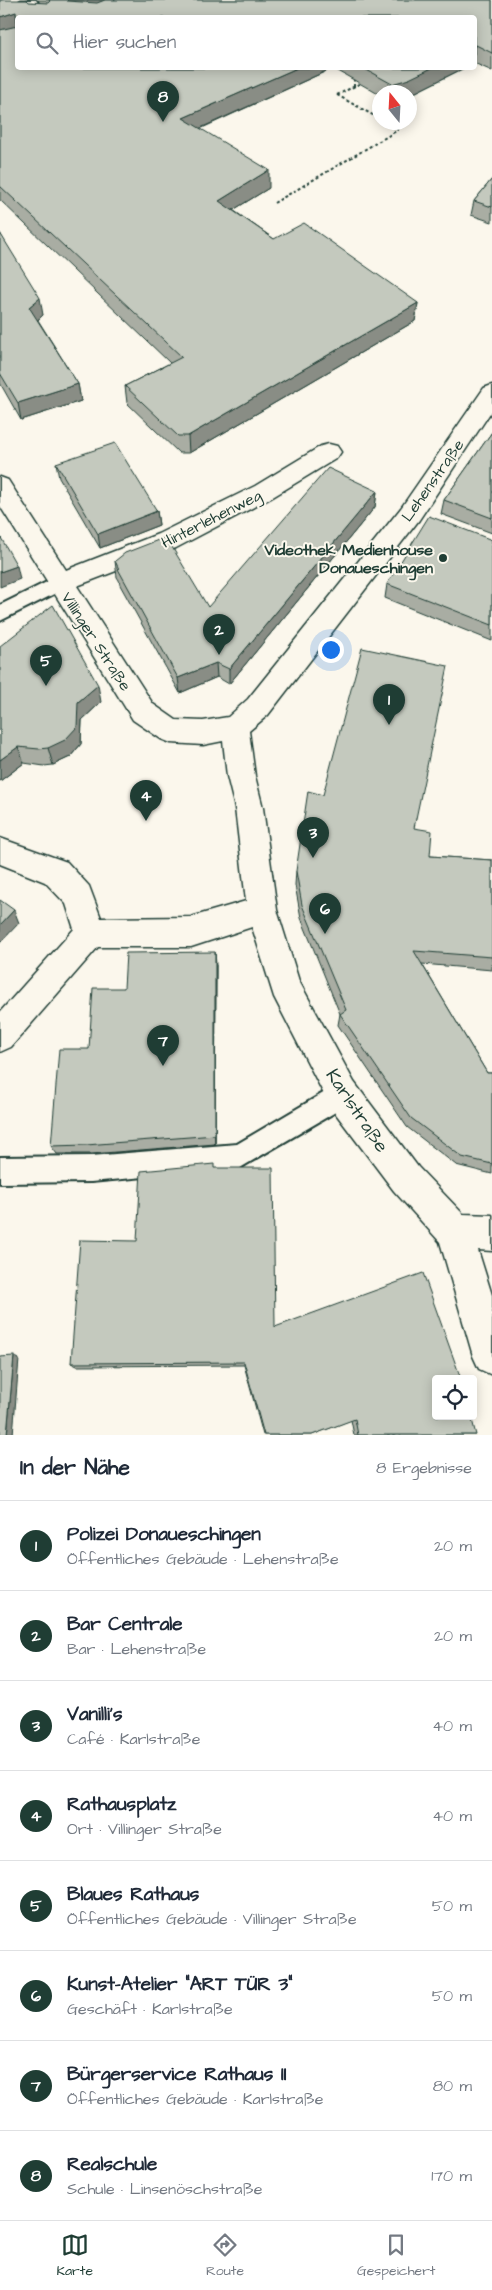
<!DOCTYPE html>
<html lang="de">
<meta charset="utf-8">
<style>
body{margin:0;font-family:"Architects Daughter",sans-serif;background:#f2f2f3;color:#1f2937}
.controls{position:absolute;right:15px;bottom:15px;display:grid;overflow:hidden;border-radius:5px;box-shadow:0 2px 12px #0003}
.controls button{width:45px;height:45px;display:grid;place-items:center;padding:0;border:0;border-bottom:1px solid #e0e1e3;background:#fff;color:#1f2937;font:25px sans-serif}
.compass{position:absolute;left:372px;top:85px;width:45px;height:45px;border-radius:50%;background:#fff;box-shadow:0 2px 12px #0003;rotate:342deg}
.you{position:absolute;left:330px;top:649px;width:18px;height:18px;margin:-12px;border:4px solid #fff;border-radius:50%;background:#1a73e8;box-shadow:0 0 0 8px #1a73e833}
.badge{display:grid;place-items:center;width:32px;height:32px;border-radius:50%;background:#1f3d34;color:#fff;font-size:16px;font-weight:700}
.pin{position:absolute;translate:-50% -41px;filter:drop-shadow(0 1px 2px #0008)}
.pin::after{content:'';position:absolute;top:26px;width:18px;height:15px;background:inherit;clip-path:polygon(0 0,100% 0,50% 100%)}
.list{margin:0;padding:0;list-style:none}
h2{display:flex;justify-content:space-between;align-items:center;height:65px;margin:0;padding:0 20px;font-size:21px}
h2 small{font-size:16px;font-weight:400;color:#747a83}
.list li{display:grid;grid-template-columns:32px 1fr auto;gap:15px;align-items:center;box-sizing:border-box;height:90px;padding:0 20px;border-top:1px solid #e0e1e3}
.list b{display:block;font-size:19px;white-space:nowrap}
.list p{margin:0;font-size:16px;white-space:nowrap;color:#747a83}
.list em{font-size:16px;font-style:normal;color:#747a83}
.icon{flex:none;width:28px;height:28px;fill:none;stroke:currentColor;stroke-width:2;stroke-linecap:round;stroke-linejoin:round}
.map{position:relative;flex:none;width:492px;height:1435px;overflow:hidden}
.search{position:absolute;background:#fff;box-shadow:0 2px 12px #0003;left:15px;right:15px;top:15px;height:55px;display:flex;align-items:center;gap:12px;box-sizing:border-box;padding:0 18px;border-radius:5px;color:#747a83;font-size:19px}
.sheet{height:785px;background:#fff}
nav{display:flex;justify-content:space-around;align-items:center;box-sizing:border-box;height:70px;border-top:1px solid #e0e1e3;background:#fff;font-size:14px;color:#747a83}
nav a{display:grid;justify-items:center;gap:2px}
nav .on{color:#1f3d34}
.map>svg:first-child{display:block}
.lines{fill:none;stroke-linecap:round;stroke-linejoin:round}
.lane-casing{stroke:#1f3d34;stroke-width:4}
.street-casing{stroke:#1f3d34;stroke-width:3}
.path{stroke:#1f3d34;stroke-width:2;stroke-dasharray:3 2.5;stroke-linecap:butt}
.lane{fill:#fbf7ec;fill-rule:evenodd}
.street{fill:#fbf7ec;fill-rule:evenodd}
.wall{fill:#a9ada3;stroke:#1f3d34}
.shaded-wall{fill:#898d85;stroke:#1f3d34}
.building{fill:#c4c9be;stroke:#1f3d34}
.poi-dot{fill:#1f3d34;stroke:#fbf7ec;stroke-width:2}
.labels{text-anchor:middle;stroke-width:4;stroke-linejoin:round;paint-order:stroke}
.street-label{font-size:16px;fill:#1f3d34;stroke:#fbf7ec}
.poi-label{font-size:16px;font-weight:bold;fill:#1f3d34;stroke:#fbf7ec;text-anchor:end}
.near-street-label{font-size:19px;fill:#1f3d34;stroke:#fbf7ec}
</style>
<div class="map">
<svg width="492" height="1435" viewBox="0 0 492 1435">
<rect width="100%" height="100%" fill="#fbf7ec"/>
<filter id="ink" filterUnits="userSpaceOnUse"><feTurbulence type="fractalNoise" baseFrequency=".02" numOctaves="2"/><feDisplacementMap in="SourceGraphic" scale="10" xChannelSelector="R" yChannelSelector="G"/><feConvolveMatrix kernelMatrix="1 2 1 2 8 2 1 2 1" color-interpolation-filters="sRGB"/></filter>
<g filter="url(#ink)">
<g class="lines">
<defs>
<g id="lane">
<polygon points="59,576 66,578 68,583 66,588 0,621 0,605"/>
<polygon points="342,1082 351,1085 354,1094 351,1103 240,1168 91,1182 0,1183 0,1157 91,1156 237,1144"/>
</g>
<g id="street">
<polygon points="20,0 36,0 50,18 33,18"/>
<polygon points="492,385 492,410 419,520 268,715 249,731 255,776 263,808 277,910 299,981 354,1082 418,1167 463,1214 492,1215 492,1251 478,1250 492,1295 492,1375 479,1369 473,1356 440,1242 394,1191 330,1106 274,997 252,927 191,947 98,947 11,1047 0,1052 0,1012 74,929 66,904 45,882 0,864 0,838 67,862 89,886 101,918 191,917 246,901 235,808 227,776 223,741 203,745 171,743 161,739 133,720 53,591 50,590 47,581 0,506 0,477 8,480 66,570 158,534 255,486 321,446 329,444 337,446 341,452 337,458 271,498 176,548 77,586 153,704 176,720 203,721 228,717 248,699 401,508 484,388"/>
</g>
</defs>
<use href="#lane" class="lane-casing"/>
<use href="#street" class="street-casing"/>
<g class="path">
<polyline points="354,87 354,80 357,79"/>
<polyline points="337,95 380,119"/>
<polyline points="337,95 359,84"/>
<polyline points="274,203 398,130 385,122"/>
</g>
<use href="#lane" class="lane"/>
<use href="#street" class="street"/>
</g>
<g class="wall">
<polygon points="0,0 40,3 38,0 492,0 492,71 474,63 474,18 18,68 464,68 410,95 410,92 380,92 380,95 333,68 200,129 269,188 233,210 274,239 418,303 415,321 189,453 179,453 127,403 125,386 170,363 0,200"/>
<polygon points="492,179 492,222 471,215 474,201"/>
<polygon points="0,233 43,315 38,320 78,384 81,401 21,420 0,383"/>
<polygon points="492,432 492,533 441,514 444,500"/>
<polygon points="56,463 157,511 159,525 100,548 59,478"/>
<polygon points="377,491 375,507 229,684 217,677 180,693 120,585 119,580 117,577 115,561 208,607"/>
<polygon points="492,545 492,641 385,598 387,584"/>
<polygon points="0,646 101,702 82,720 81,744 70,757 53,765 44,766 24,763 0,781"/>
<polygon points="414,828 430,856 492,860 492,970 422,964 487,1073 492,1073 492,1174 456,1165 407,1127 338,1025 340,1014 301,918 295,885 296,871"/>
<polygon points="216,965 215,1144 91,1154 57,1154 51,1146 89,1049 124,988"/>
<polygon points="215,1168 275,1327 476,1435 354,1435 351,1420 312,1435 263,1435 244,1365 77,1366 71,1363 137,1241"/>
</g>
<g class="shaded-wall">
<polygon points="68,0 115,0 72,12 67,1"/>
<polygon points="16,12 18,30 0,34 0,17"/>
<polygon points="476,45 474,57 474,46"/>
<polygon points="297,68 333,68 183,136 183,118"/>
<polygon points="432,68 464,68 410,95 410,92 392,92 392,84"/>
<polygon points="269,170 269,188 220,218 219,201"/>
<polygon points="40,298 43,315 33,324 29,307"/>
<polygon points="418,303 415,321 189,453 188,436"/>
<polygon points="78,384 81,401 21,420 18,403"/>
<polygon points="377,491 375,507 229,684 229,669"/>
<polygon points="157,511 159,525 100,548 98,534"/>
<polygon points="17,566 20,579 0,587 0,572"/>
<polygon points="216,663 217,677 180,693 178,678"/>
<polygon points="98,685 101,702 82,720 81,744 70,757 53,765 48,748 78,702"/>
<polygon points="18,747 24,763 0,781 0,760"/>
<polygon points="14,910 19,923 0,943 0,925"/>
<polygon points="215,952 216,965 215,1144"/>
<polygon points="14,1356 19,1359 13,1435 7,1435"/>
</g>
<g class="building">
<polygon points="0,0 27,0 29,2 48,3 50,1 49,0 68,0 67,1 97,3 105,0 492,0 492,53 476,45 474,46 474,18 18,18 18,68 297,68 183,118 269,170 219,201 274,239 304,223 418,303 188,436 178,436 125,386 182,357 0,186 0,30 17,26 16,12 0,17"/>
<polygon points="363,68 432,68 409,79 392,84"/>
<polygon points="492,179 492,207 474,201"/>
<polygon points="0,233 40,298 29,307 78,384 18,403 0,373"/>
<polygon points="492,432 492,518 444,500"/>
<polygon points="115,443 157,511 98,534 56,463"/>
<polygon points="328,468 377,491 229,669 216,663 178,678 118,569 119,569 115,561 125,553 166,537 208,607"/>
<polygon points="429,516 492,540 492,542 490,544 492,545 492,625 387,584"/>
<polygon points="0,536 17,566 0,572"/>
<polygon points="53,605 98,685 78,702 77,727 65,740 48,748 39,749 18,747 0,760 0,646"/>
<polygon points="362,648 448,666 414,828 432,831 430,856 492,860 492,957 414,951 487,1073 492,1073 492,1164 462,1157 411,1118 340,1014 346,1010 302,905 296,871 308,791 323,795"/>
<polygon points="0,900 14,910 0,925"/>
<polygon points="215,952 215,1135 86,1145 51,1146 59,1049 89,1049 93,988 124,988 126,953"/>
<polygon points="214,1164 214,1168 273,1168 275,1327 423,1273 461,1379 436,1379 436,1416 471,1416 476,1435 358,1435 355,1419 312,1435 264,1435 244,1362 71,1363 80,1240 137,1241 141,1171"/>
<polygon points="14,1356 7,1435 0,1435 0,1357"/>
</g>
</g>
<circle class="poi-dot" cx="443" cy="558" r="5"/>
<g class="labels">
<g class="street-label">
<text transform="translate(432 480) rotate(-55)" y="6">Lehenstraße</text>
<text transform="translate(211 518) rotate(-27)" y="6">Hinterlehenweg</text>
<text transform="translate(97 641) rotate(57)" y="6">Villinger Straße</text>
</g>
<g class="poi-label">
<text x="433" y="555">Videothek Medienhouse<tspan x="433" dy="18">Donaueschingen</tspan></text>
</g>
<g class="near-street-label">
<text transform="translate(358 1110) rotate(56)" y="7">Karlstraße</text>
</g>
</g>
</svg>
<div class="controls">
<button><svg class="icon" aria-label="locate" viewBox="0 0 24 24"><circle cx="12" cy="12" r="6"/><path d="M12 2v4M12 18v4M2 12h4M18 12h4"/></svg></button>
</div>
<svg class="compass" viewBox="-18 -18 36 36"><path d="M0-13l5 13h-10z" fill="#e53935"/><path d="M0 13l5-13h-10z" fill="#747a83"/></svg>
<div class="you"></div>
<div class="pin badge" style="left:389px;top:725px">1</div>
<div class="pin badge" style="left:219px;top:655px">2</div>
<div class="pin badge" style="left:313px;top:858px">3</div>
<div class="pin badge" style="left:146px;top:821px">4</div>
<div class="pin badge" style="left:46px;top:686px">5</div>
<div class="pin badge" style="left:325px;top:934px">6</div>
<div class="pin badge" style="left:163px;top:1066px">7</div>
<div class="pin badge" style="left:163px;top:122px">8</div>
<div class="search"><svg class="icon" aria-label="search" viewBox="0 0 24 24"><circle cx="10" cy="10" r="6"/><path d="M15 15l6 6"/></svg>Hier suchen</div>
</div>
<section class="sheet">
<h2>In der Nähe<small>8 Ergebnisse</small></h2>
<ul class="list">
<li><span class="badge">1</span><div><b>Polizei Donaueschingen</b><p>Öffentliches Gebäude · Lehenstraße</p></div><em>20 m</em></li>
<li><span class="badge">2</span><div><b>Bar Centrale</b><p>Bar · Lehenstraße</p></div><em>20 m</em></li>
<li><span class="badge">3</span><div><b>Vanilli's</b><p>Café · Karlstraße</p></div><em>40 m</em></li>
<li><span class="badge">4</span><div><b>Rathausplatz</b><p>Ort · Villinger Straße</p></div><em>40 m</em></li>
<li><span class="badge">5</span><div><b>Blaues Rathaus</b><p>Öffentliches Gebäude · Villinger Straße</p></div><em>50 m</em></li>
<li><span class="badge">6</span><div><b>Kunst-Atelier &quot;ART TÜR 3&quot;</b><p>Geschäft · Karlstraße</p></div><em>50 m</em></li>
<li><span class="badge">7</span><div><b>Bürgerservice Rathaus II</b><p>Öffentliches Gebäude · Karlstraße</p></div><em>80 m</em></li>
<li><span class="badge">8</span><div><b>Realschule</b><p>Schule · Linsenöschstraße</p></div><em>170 m</em></li>
</ul>
</section>
<nav>
<a class="on"><svg class="icon" aria-label="map" viewBox="0 0 24 24"><path d="M3 6l6-2 6 2 6-2v14l-6 2-6-2-6 2zM9 4v14M15 6v14"/></svg>Karte</a>
<a><svg class="icon" aria-label="directions" viewBox="0 0 24 24"><path d="M12 3l9 9-9 9-9-9zM9 14v-3h6M13 9l2 2-2 2"/></svg>Route</a>
<a><svg class="icon" aria-label="saved" viewBox="0 0 24 24"><path d="M7 4h10v16l-5-4-5 4z"/></svg>Gespeichert</a>
</nav>
